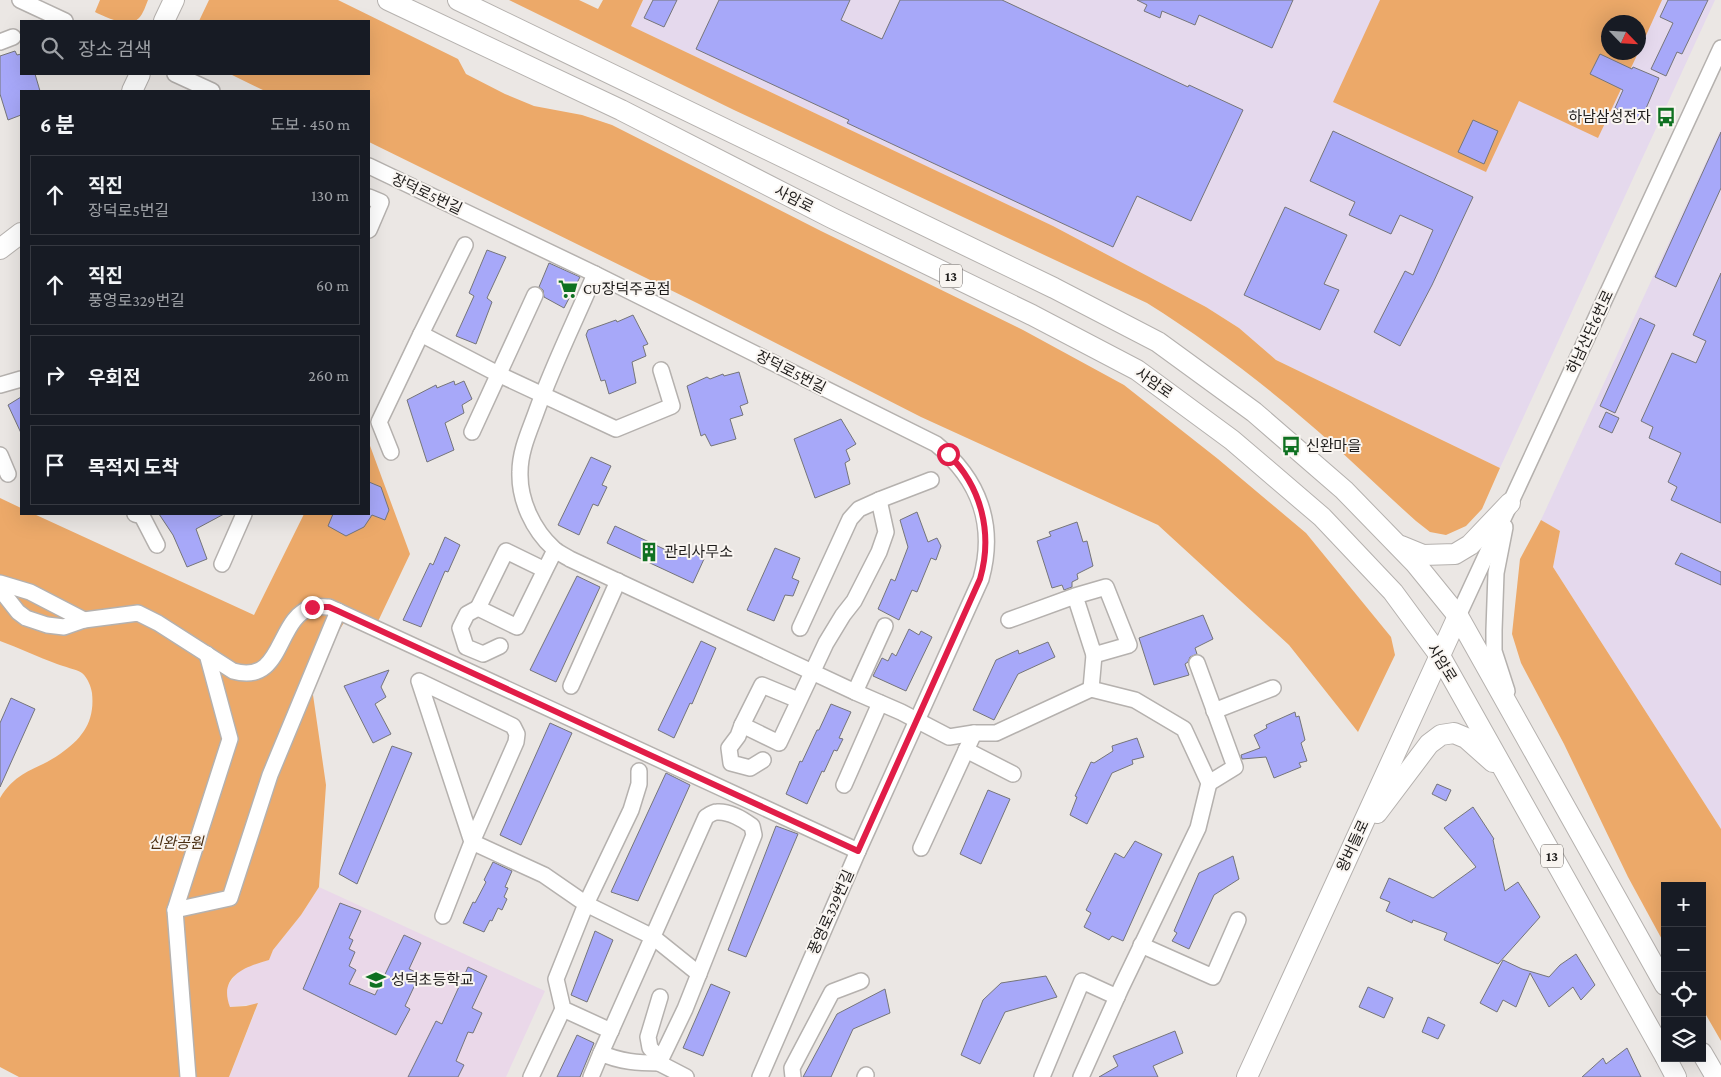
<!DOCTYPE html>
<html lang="ko">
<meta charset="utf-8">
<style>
body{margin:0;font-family:"Crimson Pro","Noto Sans KR",serif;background:#20242c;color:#f1f3f6}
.controls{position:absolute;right:15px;bottom:15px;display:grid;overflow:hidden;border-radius:0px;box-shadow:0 5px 20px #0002}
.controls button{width:45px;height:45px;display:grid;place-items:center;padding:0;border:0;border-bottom:1px solid #363941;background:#171b24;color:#f1f3f6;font:25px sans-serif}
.compass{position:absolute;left:1601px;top:15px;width:45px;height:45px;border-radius:50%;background:#171b24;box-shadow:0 5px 20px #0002;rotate:115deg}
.stop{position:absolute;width:15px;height:15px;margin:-11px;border:4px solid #e11d48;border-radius:50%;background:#fff}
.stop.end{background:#e11d48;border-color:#fff;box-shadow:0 1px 5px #0008}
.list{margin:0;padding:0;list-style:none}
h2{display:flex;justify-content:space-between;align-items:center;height:65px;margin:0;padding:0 20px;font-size:21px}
h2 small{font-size:16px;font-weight:400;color:#9ea1a6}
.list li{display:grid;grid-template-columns:32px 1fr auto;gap:15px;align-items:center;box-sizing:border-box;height:80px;margin:0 10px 10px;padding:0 10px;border:1px solid #363941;border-radius:0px}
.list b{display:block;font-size:19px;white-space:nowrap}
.list p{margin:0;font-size:16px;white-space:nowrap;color:#9ea1a6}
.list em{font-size:16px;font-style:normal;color:#9ea1a6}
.icon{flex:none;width:28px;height:28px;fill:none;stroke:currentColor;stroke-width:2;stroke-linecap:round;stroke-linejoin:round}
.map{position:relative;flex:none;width:1721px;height:1077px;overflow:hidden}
.search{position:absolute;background:#171b24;box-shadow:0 5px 20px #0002;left:20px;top:20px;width:350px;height:55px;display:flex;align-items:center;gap:12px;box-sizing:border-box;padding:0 18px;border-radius:0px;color:#9ea1a6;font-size:19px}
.panel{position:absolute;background:#171b24;box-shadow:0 5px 20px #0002;left:20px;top:90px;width:350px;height:425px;border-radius:0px}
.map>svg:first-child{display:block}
.industrial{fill:#e5d9ed;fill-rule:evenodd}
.education{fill:#ead8e9}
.green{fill:#eca969}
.building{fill:#a7a8f9;stroke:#757579}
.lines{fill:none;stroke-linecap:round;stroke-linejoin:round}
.minor-casing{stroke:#b5b1ae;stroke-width:18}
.major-casing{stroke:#b5b1ae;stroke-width:22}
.minor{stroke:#fff;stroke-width:15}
.major{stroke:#fff;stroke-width:20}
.route{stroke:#e11d48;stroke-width:6}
.labels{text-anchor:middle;stroke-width:4;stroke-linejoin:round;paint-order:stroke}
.shield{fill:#f9f5f1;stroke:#605d5b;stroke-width:1}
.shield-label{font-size:14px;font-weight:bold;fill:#1e1c1b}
.poi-label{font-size:15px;fill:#1e1c1b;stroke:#f9f5f1;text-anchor:start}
.street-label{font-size:15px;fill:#1e1c1b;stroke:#f9f5f1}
.park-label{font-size:15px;font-style:italic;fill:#4a2e12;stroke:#f9f5f1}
</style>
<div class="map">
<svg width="1721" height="1077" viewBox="0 0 1721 1077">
<rect width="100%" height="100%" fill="#ebe7e4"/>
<g class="industrial">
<path d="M643,0H1715L1500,468L1276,360L1239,328L1206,307L1053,226L631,26ZM1608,22H1638V52H1608Z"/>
<polygon points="1721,129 1721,829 1553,567 1560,531 1541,520"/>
</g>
<polygon class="education" points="319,887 545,991 506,1077 229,1077 258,1004 230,1007 226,997 227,987 237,972 250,965 269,960 273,950 301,915"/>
<g class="green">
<path d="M100,0H148C146,5 143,14 139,18C129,29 105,17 95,12Z"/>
<polygon points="209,0 338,0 458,59 466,74 505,94 534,106 582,115 612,125 821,231 1023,330 1124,385 1218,459 1306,533 1391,637 1395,655 1358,732 1289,645 1158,525 921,417 697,303 369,142 369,91 265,91 230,74 369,74 369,21 199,21"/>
<path d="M509,0H579L598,9L603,0H643L631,26L1053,226L1206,307L1239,328L1276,360L1500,468L1482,509L1466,526L1446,535L1430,532L1416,521C1379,488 1344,453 1306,421C1256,378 1203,338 1147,303L734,110Z"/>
<polygon points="1380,0 1662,0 1639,51 1638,22 1608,22 1608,52 1638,53 1598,138 1519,101 1486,172 1333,102"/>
<path d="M369,443L410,554L372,634L345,621L319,663L312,688L326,785L319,887L301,915L273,950L269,960C245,967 218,976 230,1007L246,1006L258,1003L229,1077H19L0,1067V798C18,769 36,771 60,754C83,738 95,721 92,693C91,687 88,678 82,673C76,669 64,667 57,664C38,657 19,648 0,641V498L21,508V514H34L254,615L304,514H369Z"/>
<polygon points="1541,520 1560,531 1553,567 1721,829 1721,1041 1702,1008 1702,886 1665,886 1665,945 1628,877 1564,744 1521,663 1512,634 1520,559"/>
</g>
<g class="building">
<polygon points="653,0 677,0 664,27 644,18"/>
<polygon points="719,0 850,0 841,20 882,39 900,0 1002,0 1188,87 1189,85 1243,110 1191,221 1137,196 1113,247 847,123 849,120 696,49"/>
<polygon points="1137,0 1293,0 1272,48 1199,15 1195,25 1162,11 1160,18 1144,11 1147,5"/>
<polygon points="1668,0 1708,0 1682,54 1677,52 1666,76 1651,69 1673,23 1660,17"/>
<polygon points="15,51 17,55 21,54 21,74 35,74 40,91 21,91 21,115 8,120 0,94 0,56"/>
<polygon points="1600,54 1632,69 1633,67 1659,78 1641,120 1615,108 1623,90 1590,74"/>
<polygon points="1473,120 1498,131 1484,164 1458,152"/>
<polygon points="1333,131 1473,197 1432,285 1400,346 1374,332 1405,271 1413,275 1433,230 1400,215 1391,234 1349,215 1355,202 1310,181"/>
<polygon points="1721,132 1721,188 1676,287 1655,277"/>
<polygon points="1285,207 1347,235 1324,284 1339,290 1320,330 1244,295"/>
<polygon points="487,250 506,257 487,298 492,302 476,344 456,336 474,296 469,293"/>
<polygon points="549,263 580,277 564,308 544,297 543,290 539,287"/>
<polygon points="1721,273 1721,523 1671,500 1677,487 1668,482 1681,453 1649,438 1653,427 1641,421 1672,353 1696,363 1706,341 1693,335"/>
<polygon points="633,315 648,344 643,346 646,356 632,362 636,383 609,394 605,380 601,381 586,335 588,330 616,320 617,322"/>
<polygon points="1640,318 1655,325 1615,413 1600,406"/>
<polygon points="739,372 748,403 740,406 743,415 730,419 736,439 711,446 705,434 701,436 687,386 707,377 710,379 723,374 724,376"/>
<polygon points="454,381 455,385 464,381 472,399 462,405 464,413 445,423 454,450 427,462 407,400 436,385 437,388"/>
<polygon points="21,397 21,433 8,405"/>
<polygon points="1606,412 1619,418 1612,433 1599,427"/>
<polygon points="841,419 856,444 846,450 850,460 845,463 850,484 815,498 794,439"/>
<polygon points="591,457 611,466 602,485 607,487 598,506 593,504 579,535 558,525"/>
<polygon points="369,482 381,487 389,510 385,520 372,515 364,527 346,536 328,526 333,514 369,514"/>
<polygon points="917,512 928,542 937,538 941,546 936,560 931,558 917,592 912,590 899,620 878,609 891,579 895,581 908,547 900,520"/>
<polygon points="159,514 224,514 196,529 207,559 187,567 173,535"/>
<polygon points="1077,522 1083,542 1087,541 1093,566 1077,574 1078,579 1072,582 1072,587 1064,590 1062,585 1052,588 1037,541 1051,536 1049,532"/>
<polygon points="615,526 681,557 684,548 704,559 693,583 607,543"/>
<polygon points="445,537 460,545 448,572 445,571 421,627 403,620 430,563 433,565"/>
<polygon points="775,548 800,558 792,578 799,581 793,596 785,595 774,621 747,610"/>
<polygon points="1681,553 1721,572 1721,585 1675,564"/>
<polygon points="577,576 600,587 556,682 530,670"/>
<polygon points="1203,615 1213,639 1195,648 1197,654 1190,657 1188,662 1185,664 1189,675 1154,685 1139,638"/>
<polygon points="909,629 919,635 921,631 932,637 906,691 873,676 882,658 888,661 892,653 896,656"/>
<polygon points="701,641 716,648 692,704 690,703 674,738 658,730"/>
<polygon points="1048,642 1055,657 1018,674 994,720 973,710 996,660 1018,650 1019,654"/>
<polygon points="389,670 381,687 386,697 375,704 391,734 373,743 344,686"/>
<polygon points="11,698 35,709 0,787 0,723"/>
<polygon points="831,704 851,712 839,738 843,739 837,751 834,750 824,772 822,771 807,804 786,794 800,761 802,762 817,730 819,730"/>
<polygon points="1295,712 1296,717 1299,716 1305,740 1301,743 1307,761 1299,763 1301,767 1274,778 1266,757 1242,759 1241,755 1260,748 1254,735 1267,728 1266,725"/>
<polygon points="550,723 572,733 521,845 500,835"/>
<polygon points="1137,738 1144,757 1132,760 1133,764 1112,773 1087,824 1070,815 1077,797 1075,796 1091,762 1094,763 1113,751 1112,746"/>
<polygon points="392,746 412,753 357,884 339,874"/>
<polygon points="666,773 690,785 638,901 611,892"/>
<polygon points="1437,784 1451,790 1446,801 1432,794"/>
<polygon points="988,790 1010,799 981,864 960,854"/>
<polygon points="1473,807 1494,839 1493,840 1505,891 1518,882 1540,917 1498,964 1444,940 1447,933 1413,920 1412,923 1386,911 1390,902 1380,898 1389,878 1433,898 1476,867 1444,828"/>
<polygon points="776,826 798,834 746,957 728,950"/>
<polygon points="1135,841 1162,854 1123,941 1112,936 1109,940 1084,927 1091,913 1086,910 1115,853 1124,858"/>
<polygon points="1233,856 1239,879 1214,895 1189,949 1172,941 1177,933 1174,931 1199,873"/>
<polygon points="493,862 512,871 505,887 508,888 504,897 507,899 502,910 498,908 492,921 490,920 484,932 463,923 473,902 475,903 486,882 484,880"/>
<polygon points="340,903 361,911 349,938 353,940 349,949 355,952 349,966 356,970 349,984 375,995 404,935 421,943 409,969 420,974 405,1006 410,1009 396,1035 303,989"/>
<polygon points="595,931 613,940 587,1002 571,995"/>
<polygon points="1576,954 1595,985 1581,1000 1573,987 1549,1007 1530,973 1516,1007 1503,1000 1497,1012 1480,1003 1503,960 1522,969 1549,977 1560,965"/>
<polygon points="468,967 487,976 472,1008 482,1013 473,1033 468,1032 456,1061 464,1065 458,1077 408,1077 436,1021 442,1024"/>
<polygon points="1046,976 1057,997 1005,1012 980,1064 961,1055 983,1000 1001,983"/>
<polygon points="711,984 730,992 703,1056 683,1048"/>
<polygon points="1368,987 1393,998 1384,1018 1359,1007"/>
<polygon points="885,989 890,1013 853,1029 831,1077 803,1077 837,1014"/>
<polygon points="1428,1017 1445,1025 1438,1039 1422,1032"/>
<polygon points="1175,1031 1183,1053 1153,1066 1158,1077 1099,1077 1118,1066 1113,1056"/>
<polygon points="577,1035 594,1043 580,1077 557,1077"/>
<polygon points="1627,1048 1641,1077 1582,1077 1603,1058 1606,1064"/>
</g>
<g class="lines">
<defs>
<g id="minor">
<polyline points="20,0 65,21"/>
<polyline points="0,42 13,37"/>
<polyline points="175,74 212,91"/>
<path d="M369,166L595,274L936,444C979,479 996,525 981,579L858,851L760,1077"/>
<polyline points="369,197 381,202 369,230"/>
<polyline points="465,245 421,334 498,374 616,429 672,406 661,370"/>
<path d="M595,274C576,319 554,363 537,410C530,430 520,450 520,472C519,500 533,530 554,549C559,553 565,556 570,559L855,692L901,712L949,737L974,733H996L1091,689L1135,700L1184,729L1209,783L1198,828L1121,988L1081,1077"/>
<polyline points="0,385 21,379"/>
<polyline points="472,432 535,295"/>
<polyline points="391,452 379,422 421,334"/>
<polyline points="0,455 8,474"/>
<polyline points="135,514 142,516 157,545"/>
<polyline points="1505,527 1496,573 1494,630 1494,651 1507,691"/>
<polyline points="222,564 244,514"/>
<polyline points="545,570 517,627 478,608 506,551 545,570 555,550"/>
<polyline points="0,583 30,592 84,620"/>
<path d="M0,589L18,612L26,618L47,625L64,627L84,620L138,613L158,623L233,671C285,686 275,617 313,607C318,606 324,607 329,607L858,851"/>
<polyline points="478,608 467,614 460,628 466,647 483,654 500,646"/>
<polyline points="1458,616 1721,48"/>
<polyline points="1009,620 1075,596 1106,587 1129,645 1094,655 1075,596"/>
<polyline points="800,628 850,519 859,509 879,500"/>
<polyline points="1197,663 1235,767 1209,783"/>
<polyline points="571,686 618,581"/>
<polyline points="1091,689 1094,655"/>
<polyline points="855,692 885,626"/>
<polyline points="798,700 762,685 742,725 779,743 826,643 843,615 854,601 879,552 886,532 879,500 931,480"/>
<polyline points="1214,711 1273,688"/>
<polyline points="742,725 738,736 729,748 731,763 750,768 763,760"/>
<polyline points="966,750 1013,774"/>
<polyline points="639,771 639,784 631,810 586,904 653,937 699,974"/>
<polyline points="844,785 880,703"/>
<polyline points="921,848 974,733"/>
<polyline points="175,910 230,898 270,775 338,611"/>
<polyline points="443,916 472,842 419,681 513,726 517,734 516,742 472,842 544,875 586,904 556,979 563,1009 611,1031"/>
<polyline points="1141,945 1213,977 1238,920"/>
<polyline points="660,997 648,1037 650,1048 661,1059"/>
<path d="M601,1053L706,817C709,815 713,812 717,812C729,811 744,820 752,826L754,835L685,1009L659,1063L686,1077"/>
<polyline points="188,1077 175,910 230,739 207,654"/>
<polyline points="531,1077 563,1009"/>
<path d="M591,1077L601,1053C620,1062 639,1063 659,1063"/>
<polyline points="793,1077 792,1068 832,992 861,981"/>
<polyline points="865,1077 866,1075"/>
<polyline points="1042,1077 1082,981 1117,997"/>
</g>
<g id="major">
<polyline points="388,0 621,110 832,218 1032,315 1137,370 1232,440 1322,517 1393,592 1440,656 1665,1056"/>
<polyline points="458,0 1054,288 1158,342 1254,412 1344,490 1415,563 1458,616 1665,985"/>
<polyline points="164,21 174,0"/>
<polyline points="132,91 140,74"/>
<polyline points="0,249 21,233"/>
<polyline points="1401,546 1423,555 1455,554 1470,545 1510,503"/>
<polyline points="1377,813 1429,744 1441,735 1454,733 1466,738 1493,762"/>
<polyline points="1702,1053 1716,1077"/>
<polyline points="1666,1058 1676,1077"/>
<polyline points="1247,1077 1458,616"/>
</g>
</defs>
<use href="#minor" class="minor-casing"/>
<use href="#major" class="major-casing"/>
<use href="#minor" class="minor"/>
<use href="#major" class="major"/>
</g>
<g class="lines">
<path class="route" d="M312,607H329L338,611L858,851L980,579C993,534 982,487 948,454"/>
</g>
<defs>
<symbol id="bus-bare" viewBox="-9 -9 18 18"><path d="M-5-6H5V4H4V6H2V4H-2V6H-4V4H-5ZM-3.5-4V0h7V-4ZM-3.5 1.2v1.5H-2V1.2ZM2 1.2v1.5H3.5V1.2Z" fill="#0f7121" stroke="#f9f5f1" stroke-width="2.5" paint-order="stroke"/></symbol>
<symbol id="supermarket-bare" viewBox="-9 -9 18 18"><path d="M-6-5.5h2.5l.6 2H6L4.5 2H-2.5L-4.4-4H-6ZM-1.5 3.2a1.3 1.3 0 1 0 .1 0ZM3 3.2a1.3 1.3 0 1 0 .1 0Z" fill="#0f7121" stroke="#f9f5f1" stroke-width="2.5" paint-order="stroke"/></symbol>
<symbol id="building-bare" viewBox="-9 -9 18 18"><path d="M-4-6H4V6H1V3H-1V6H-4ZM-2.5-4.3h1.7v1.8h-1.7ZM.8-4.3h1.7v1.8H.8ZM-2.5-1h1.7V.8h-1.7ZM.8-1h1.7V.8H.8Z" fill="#0f7121" stroke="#f9f5f1" stroke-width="2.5" paint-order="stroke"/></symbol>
<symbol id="school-bare" viewBox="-9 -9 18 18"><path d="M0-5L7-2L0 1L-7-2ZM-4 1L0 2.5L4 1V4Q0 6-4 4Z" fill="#0f7121" stroke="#f9f5f1" stroke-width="2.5" paint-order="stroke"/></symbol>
</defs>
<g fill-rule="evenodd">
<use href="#bus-bare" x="1652" y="103" width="28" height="28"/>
<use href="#supermarket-bare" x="554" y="275" width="28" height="28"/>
<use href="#bus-bare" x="1277" y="432" width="28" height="28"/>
<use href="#building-bare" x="635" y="538" width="28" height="28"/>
<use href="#school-bare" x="362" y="966" width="28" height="28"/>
</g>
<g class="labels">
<g class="shield">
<rect x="940" y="264.5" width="22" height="23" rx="4"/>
<rect x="1541" y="844.5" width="22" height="23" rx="4"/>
</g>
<g class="shield-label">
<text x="951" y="281">13</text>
<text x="1552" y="861">13</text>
</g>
<g class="poi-label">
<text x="1651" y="122" text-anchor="end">하남삼성전자</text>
<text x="583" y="294">CU장덕주공점</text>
<text x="1306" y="451">신완마을</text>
<text x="664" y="557">관리사무소</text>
<text x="391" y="985">성덕초등학교</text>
</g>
<g class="street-label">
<text transform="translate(427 194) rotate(25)" y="5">장덕로5번길</text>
<text transform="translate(794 199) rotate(27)" y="5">사암로</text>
<text transform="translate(1590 332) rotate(-65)" y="5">하남산단6번로</text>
<text transform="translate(791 372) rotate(27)" y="5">장덕로5번길</text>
<text transform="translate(1154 383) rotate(35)" y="5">사암로</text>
<text transform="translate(1442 663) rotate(58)" y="5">사암로</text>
<text transform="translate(1353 846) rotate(-65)" y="5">왕버들로</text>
<text transform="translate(831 912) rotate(-66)" y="5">풍영로329번길</text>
</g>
<g class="park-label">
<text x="176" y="848">신완공원</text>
</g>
</g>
</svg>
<div class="controls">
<button>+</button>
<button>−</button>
<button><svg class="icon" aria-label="locate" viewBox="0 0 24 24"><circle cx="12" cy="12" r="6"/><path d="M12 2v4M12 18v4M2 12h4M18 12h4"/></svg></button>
<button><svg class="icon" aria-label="layers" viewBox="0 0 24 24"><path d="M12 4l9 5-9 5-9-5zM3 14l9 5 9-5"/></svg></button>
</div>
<svg class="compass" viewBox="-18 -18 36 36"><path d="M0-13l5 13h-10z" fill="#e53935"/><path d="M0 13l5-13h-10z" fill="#9ea1a6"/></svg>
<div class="stop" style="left:948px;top:454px"></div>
<div class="stop end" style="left:312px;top:607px"></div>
<div class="search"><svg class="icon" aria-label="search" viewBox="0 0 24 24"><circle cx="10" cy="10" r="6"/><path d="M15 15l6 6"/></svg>장소 검색</div>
<section class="panel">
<h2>6 분<small>도보 · 450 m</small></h2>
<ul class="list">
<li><svg class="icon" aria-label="ahead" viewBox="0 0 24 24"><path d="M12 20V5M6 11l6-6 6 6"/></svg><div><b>직진</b><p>장덕로5번길</p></div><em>130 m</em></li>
<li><svg class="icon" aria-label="ahead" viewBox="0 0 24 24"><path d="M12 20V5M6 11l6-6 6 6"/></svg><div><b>직진</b><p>풍영로329번길</p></div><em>60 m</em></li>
<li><svg class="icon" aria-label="right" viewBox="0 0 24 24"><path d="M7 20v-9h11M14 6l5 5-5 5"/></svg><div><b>우회전</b></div><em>260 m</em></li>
<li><svg class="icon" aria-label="arrive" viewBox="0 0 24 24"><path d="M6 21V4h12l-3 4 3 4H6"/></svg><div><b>목적지 도착</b></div></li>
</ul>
</section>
</div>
